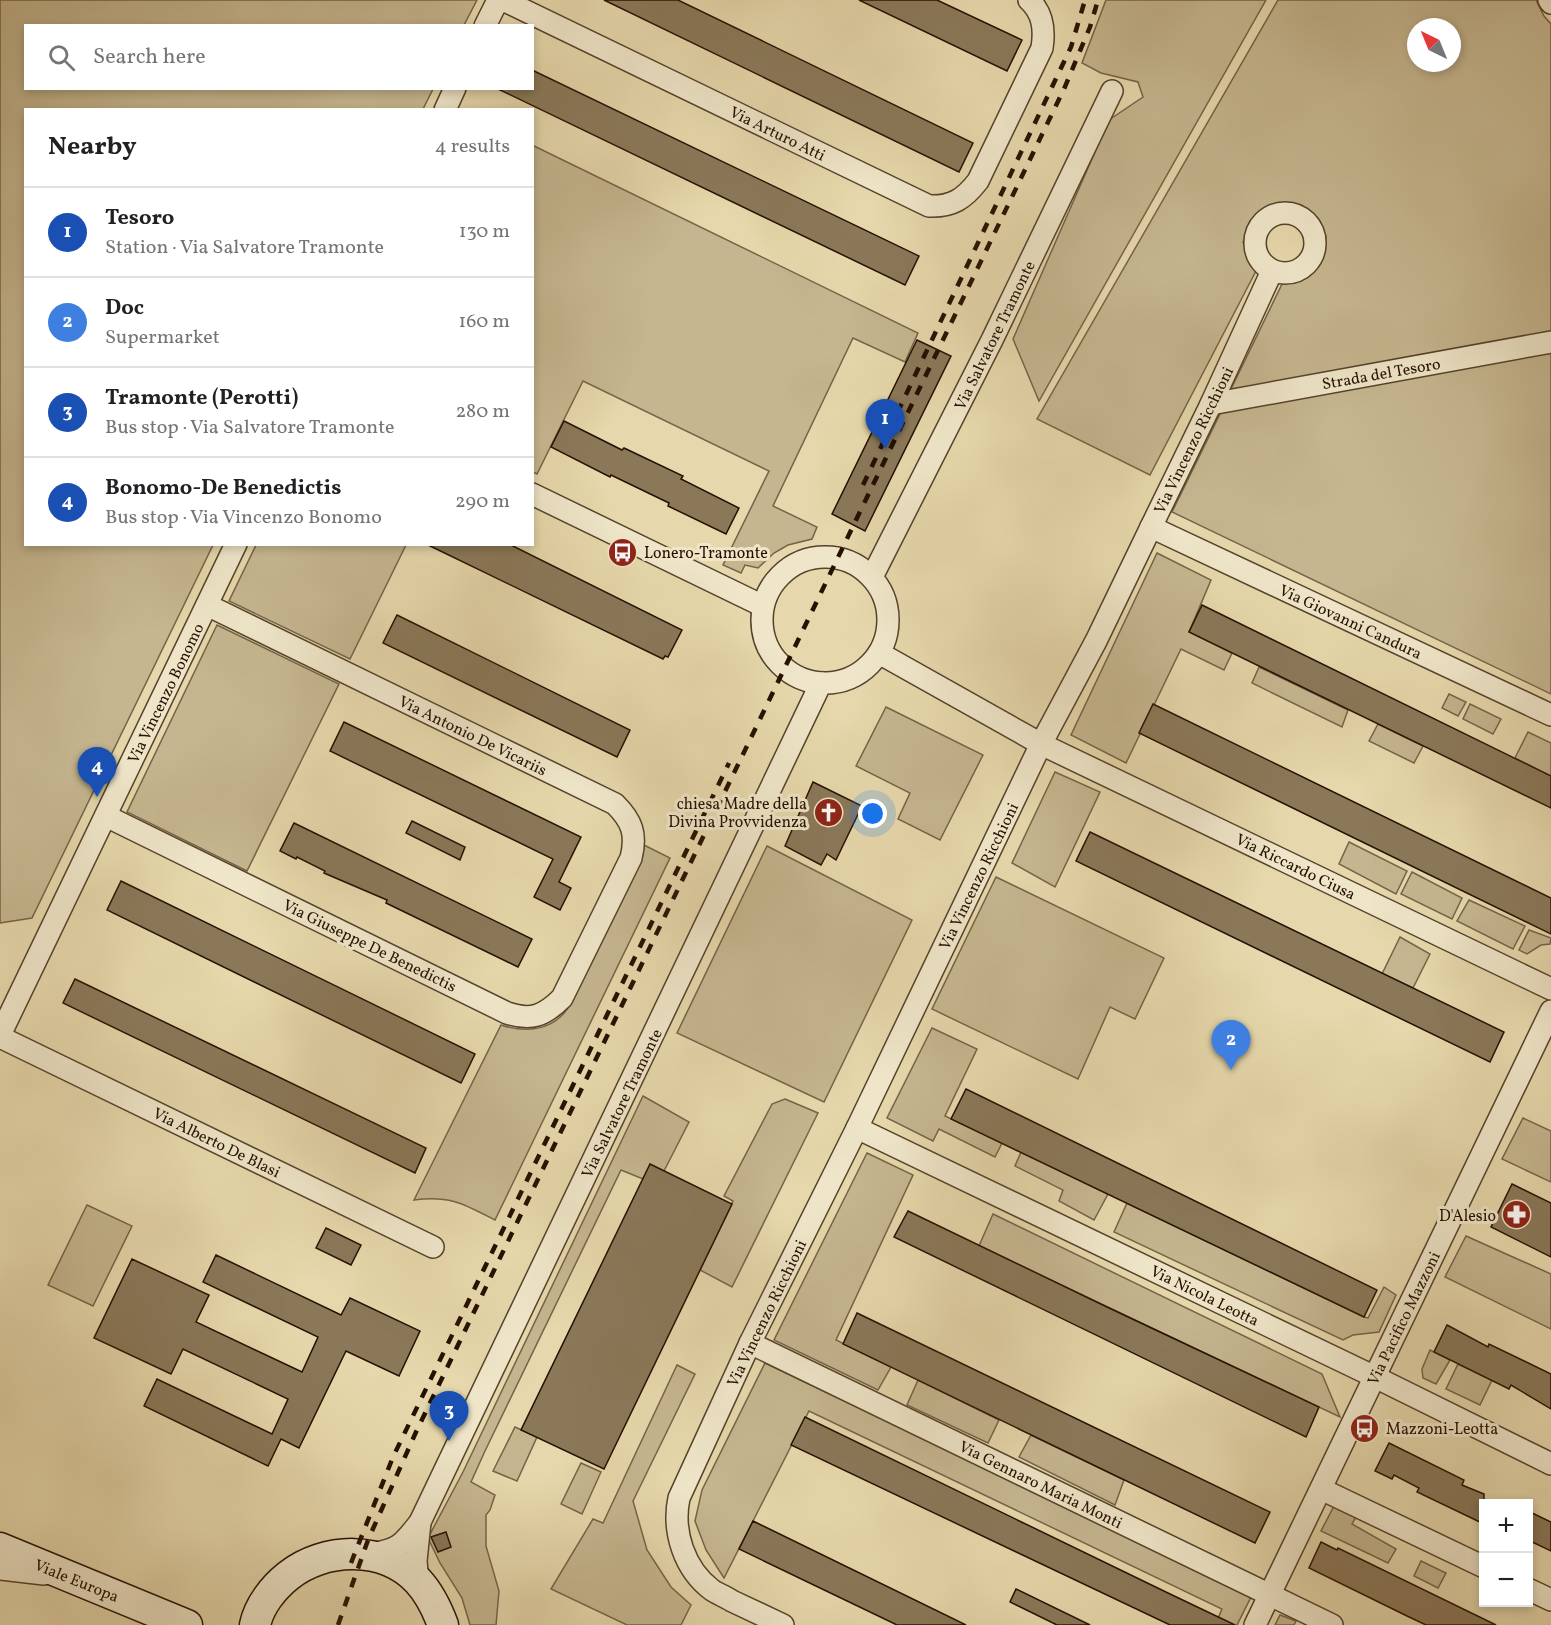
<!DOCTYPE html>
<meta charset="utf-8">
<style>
body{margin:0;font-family:Vollkorn,serif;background:#f2f2f2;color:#202124}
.controls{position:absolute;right:18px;bottom:18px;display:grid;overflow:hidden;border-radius:0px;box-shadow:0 3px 9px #0003}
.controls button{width:54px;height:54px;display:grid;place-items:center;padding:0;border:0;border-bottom:2px solid #e0e0e0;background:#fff;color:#202124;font:30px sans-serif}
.compass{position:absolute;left:1407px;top:18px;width:54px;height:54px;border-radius:50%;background:#fff;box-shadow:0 3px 9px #0003;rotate:317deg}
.you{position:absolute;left:873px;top:814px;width:21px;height:21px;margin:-15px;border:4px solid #fff;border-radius:50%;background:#1a73e8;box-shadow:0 0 0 9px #1a73e833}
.badge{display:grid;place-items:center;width:39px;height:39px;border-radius:50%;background:#8f2418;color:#fff;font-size:20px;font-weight:700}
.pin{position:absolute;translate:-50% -50px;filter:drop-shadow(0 2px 3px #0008)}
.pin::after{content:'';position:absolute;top:32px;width:21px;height:18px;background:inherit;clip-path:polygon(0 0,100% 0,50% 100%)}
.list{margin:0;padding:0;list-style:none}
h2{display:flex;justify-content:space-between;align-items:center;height:78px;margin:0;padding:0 24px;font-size:26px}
h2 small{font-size:20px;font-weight:400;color:#757577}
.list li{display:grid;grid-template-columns:39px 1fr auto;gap:18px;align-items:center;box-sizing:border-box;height:90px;padding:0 24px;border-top:2px solid #e0e0e0}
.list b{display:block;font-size:22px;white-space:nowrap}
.list p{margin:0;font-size:20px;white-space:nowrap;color:#757577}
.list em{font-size:20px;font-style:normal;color:#757577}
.icon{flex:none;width:33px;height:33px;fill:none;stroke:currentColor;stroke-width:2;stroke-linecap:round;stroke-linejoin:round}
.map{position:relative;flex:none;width:1551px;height:1625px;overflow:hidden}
.search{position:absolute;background:#fff;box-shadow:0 3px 9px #0003;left:24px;top:24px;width:510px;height:66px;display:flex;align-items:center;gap:15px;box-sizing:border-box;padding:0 21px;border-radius:0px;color:#757577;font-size:22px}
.panel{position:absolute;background:#fff;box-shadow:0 3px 9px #0003;left:24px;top:108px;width:510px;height:438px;border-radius:0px}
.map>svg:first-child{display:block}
.green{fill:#c5b68f;stroke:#766348;stroke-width:1.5;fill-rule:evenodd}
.building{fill:#8a7859;stroke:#261000;stroke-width:1.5}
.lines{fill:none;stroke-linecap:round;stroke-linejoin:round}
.minor-casing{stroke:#56422b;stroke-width:24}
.secondary-casing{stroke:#261000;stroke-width:33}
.minor{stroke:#efe6c9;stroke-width:21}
.secondary{stroke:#efe6c9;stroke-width:30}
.rail{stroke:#261000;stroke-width:4.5;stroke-dasharray:10 10;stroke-linecap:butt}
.labels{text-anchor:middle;stroke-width:6;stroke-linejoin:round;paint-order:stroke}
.street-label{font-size:16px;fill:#261000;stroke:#efe6c9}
.poi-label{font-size:16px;fill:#261000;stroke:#efe6c9;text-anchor:start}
</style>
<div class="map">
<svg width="1551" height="1625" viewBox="0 0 1551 1625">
<rect width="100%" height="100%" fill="#e6d8ac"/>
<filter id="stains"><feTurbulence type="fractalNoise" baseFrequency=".00333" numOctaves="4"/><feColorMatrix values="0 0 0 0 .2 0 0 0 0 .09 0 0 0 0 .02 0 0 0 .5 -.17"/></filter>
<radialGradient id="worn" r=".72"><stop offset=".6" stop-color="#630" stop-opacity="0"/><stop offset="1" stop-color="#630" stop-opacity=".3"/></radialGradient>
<g class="green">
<polygon points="0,0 477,0 464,25 26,26 26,88 433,89 423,109 26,110 26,544 213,545 32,918 0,923"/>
<polygon points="1106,0 1266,0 1039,401 1013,339 1109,120 1143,97 1138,82 1101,73 1082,63"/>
<path d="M1278,0H1536L1544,16L1551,24V334L1235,392L1231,389L1284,280L1307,275L1322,257L1326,237L1318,218L1304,208L1281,203L1258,213L1243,242L1256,271L1150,475L1037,419ZM1416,27H1452V63H1416Z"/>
<polygon points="532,145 918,333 905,362 853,338 773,506 817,527 812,539 788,545 774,553 758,568 745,565 741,573 723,565 769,471 583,381 537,474 533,472"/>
<polygon points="1551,350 1551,694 1172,512 1221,412"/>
<polygon points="256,545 256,544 406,545 350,659 229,601"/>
<polygon points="1157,553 1211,580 1189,632 1232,653 1224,670 1181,649 1126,763 1071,735"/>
<polygon points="217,625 339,684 247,871 127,812"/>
<polygon points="1259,667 1348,710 1342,727 1252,683"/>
<polygon points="1449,694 1466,702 1458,716 1442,708"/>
<polygon points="1470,704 1501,719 1493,734 1463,719"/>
<polygon points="886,707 983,755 940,840 898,819 910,793 856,766"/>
<polygon points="1378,724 1423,746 1414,763 1369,741"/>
<polygon points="1528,732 1551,743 1551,776 1515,758"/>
<polygon points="1055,772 1100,792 1055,887 1012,863"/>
<polygon points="1349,842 1407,871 1396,894 1339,864"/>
<path d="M644,845L670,858L495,1220C464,1204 450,1195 414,1200L501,1025C526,1033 552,1031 568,1008L643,855Z"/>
<polygon points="767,846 912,920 824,1102 677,1033"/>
<polygon points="1412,872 1462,898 1452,919 1401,894"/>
<polygon points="996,877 1164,958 1135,1019 1110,1007 1078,1079 932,1009"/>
<polygon points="1469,900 1525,926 1513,949 1457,921"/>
<polygon points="1529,930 1551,938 1550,944 1541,945 1527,954 1519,950"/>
<polygon points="1400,937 1430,954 1413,988 1382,974"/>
<polygon points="932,1028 977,1049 945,1116 1002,1143 995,1157 939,1129 933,1141 887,1118"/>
<polygon points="643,1096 689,1122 664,1171 643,1179 621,1170 485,1451 471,1482 495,1495 490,1510 486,1515 486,1546 499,1591 496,1625 470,1625 462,1598 440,1563 428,1538 463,1472"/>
<polygon points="785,1099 818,1113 732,1287 700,1270 733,1201 724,1196 772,1104"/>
<polygon points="1523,1118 1551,1131 1551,1182 1502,1159"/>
<polygon points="1021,1152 1108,1194 1094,1220 1059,1201 1063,1190 1015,1166"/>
<polygon points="867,1153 913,1175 836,1340 891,1367 878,1390 774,1340"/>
<polygon points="1127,1203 1364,1317 1368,1318 1384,1287 1396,1295 1379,1332 1353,1335 1343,1340 1114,1232"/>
<polygon points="87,1205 132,1226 93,1306 48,1285"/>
<polygon points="993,1214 1322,1374 1340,1417 979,1246"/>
<polygon points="1466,1236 1551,1274 1551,1329 1445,1277"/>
<polygon points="1430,1350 1450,1360 1436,1384 1423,1378 1422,1369"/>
<polygon points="765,1363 1252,1595 1237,1625 1215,1625 1222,1609 809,1411 724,1578 706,1550 695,1521 702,1490"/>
<polygon points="1458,1364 1492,1380 1480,1405 1446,1389"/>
<polygon points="677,1365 695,1374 633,1501 647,1550 671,1587 691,1605 681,1625 627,1625 551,1589 593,1519 603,1523"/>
<polygon points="918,1380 999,1420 988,1443 907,1405"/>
<polygon points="515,1427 537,1437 517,1481 493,1471"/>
<polygon points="1031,1435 1124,1480 1115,1505 1019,1457"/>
<polygon points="581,1463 601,1472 582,1514 561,1504"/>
<polygon points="1334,1506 1356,1517 1352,1524 1396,1549 1388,1563 1321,1531"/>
<polygon points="1421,1561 1446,1573 1438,1588 1414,1576"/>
<polygon points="1280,1615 1296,1621 1294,1625 1275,1625"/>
</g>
<g class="building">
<polygon points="604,0 678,0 973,143 959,172"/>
<polygon points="859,0 937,0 1022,40 1007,71"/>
<polygon points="532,70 919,256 905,285 496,88 532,88"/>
<polygon points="917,340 951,356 865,531 832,514"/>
<polygon points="564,421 622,450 624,448 683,476 681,479 739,508 726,534 668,506 669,503 611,475 610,477 551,447"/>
<polygon points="426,544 509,544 682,630 668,657 665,656 663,659"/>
<polygon points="1202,605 1551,776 1551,808 1189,632"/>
<polygon points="397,615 630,730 617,757 383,643"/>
<polygon points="1153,704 1551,898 1551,934 1139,733"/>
<polygon points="344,722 581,837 559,882 571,888 560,910 534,897 553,859 330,751"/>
<polygon points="813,782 862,806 836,860 827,854 821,865 785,846"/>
<polygon points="412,821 465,847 460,860 406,833"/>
<polygon points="294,823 532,939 518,967 386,903 387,900 324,873 325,871 297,857 296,859 280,851"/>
<polygon points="1090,832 1504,1032 1490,1062 1076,861"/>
<polygon points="121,881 475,1054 461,1083 107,910"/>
<polygon points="75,979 426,1148 415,1173 63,1003"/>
<polygon points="966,1089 1377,1290 1364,1317 951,1119"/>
<polygon points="650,1164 732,1204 604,1469 521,1430"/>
<polygon points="1512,1184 1551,1203 1551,1257 1491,1227"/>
<polygon points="908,1211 1107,1307 1319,1407 1306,1437 894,1237"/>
<polygon points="326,1228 361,1245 351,1265 316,1248"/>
<polygon points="216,1255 341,1315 350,1298 420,1331 399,1376 346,1351 299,1448 281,1439 268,1466 144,1406 157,1379 272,1434 288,1399 183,1349 171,1374 94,1338 132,1259 209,1295 196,1322 302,1372 318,1337 203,1282"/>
<polygon points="857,1313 1270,1512 1255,1543 843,1344"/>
<polygon points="1447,1325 1488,1347 1489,1344 1551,1374 1551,1409 1511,1385 1509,1389 1434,1352"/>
<polygon points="805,1417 1168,1593 1235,1625 1170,1625 791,1445"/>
<polygon points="1389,1443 1464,1480 1462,1485 1484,1494 1484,1524 1417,1492 1419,1488 1394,1475 1392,1479 1375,1471"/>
<polygon points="1528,1511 1551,1522 1551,1551 1528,1540"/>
<polygon points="753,1521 966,1625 897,1625 739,1549"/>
<polygon points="446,1532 451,1547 438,1552 431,1537"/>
<polygon points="1321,1542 1337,1550 1338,1548 1496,1625 1426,1625 1407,1616 1309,1568"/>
<polygon points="1016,1589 1090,1625 1057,1625 1010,1602"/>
</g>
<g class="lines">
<defs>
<g id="minor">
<path d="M503,0L929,206C952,207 964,199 978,181L1042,48C1045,29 1043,13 1029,0"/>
<polyline points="1549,0 1551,3"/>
<polyline points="485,26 498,0"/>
<polyline points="445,110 455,88"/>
<circle cx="1285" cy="243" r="30"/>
<polyline points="1211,404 1551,342"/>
<polyline points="532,494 763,606"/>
<polyline points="1151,527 1551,715"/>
<circle cx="825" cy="620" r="63"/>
<polyline points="872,577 992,340 1112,91"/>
<polyline points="879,653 1041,744 1551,989"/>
<path d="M106,816L507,1013C531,1021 544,1016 562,998L631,858C637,834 632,821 615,804L207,605"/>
<polyline points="0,1035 236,544"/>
<polyline points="0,1037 433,1247"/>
<polyline points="857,1128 1375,1377 1551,1464"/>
<polyline points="750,1343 1332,1625"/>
<polyline points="1321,1489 1484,1567"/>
<path d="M370,1554C399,1550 402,1545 420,1522L821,683"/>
<polyline points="0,1569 44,1574"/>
<polyline points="418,1581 416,1561 420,1522"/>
<polyline points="1528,1589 1551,1600"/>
<path d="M783,1625C766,1617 749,1609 732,1601C726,1597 718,1594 712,1590C684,1569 672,1531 679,1498L750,1343L857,1128L1041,744L1096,641L1151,527L1211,404L1272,271"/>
<polyline points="1255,1625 1551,1011"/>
</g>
<g id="secondary">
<polyline points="0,1548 187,1625"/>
<path d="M255,1625C259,1606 273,1588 288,1576C324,1547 384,1545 418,1581C430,1594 437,1609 443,1625"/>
</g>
</defs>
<use href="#minor" class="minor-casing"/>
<use href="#secondary" class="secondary-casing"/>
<use href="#minor" class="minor"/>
<use href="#secondary" class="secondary"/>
<g class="rail">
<polyline points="863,485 1071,47 1085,0"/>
<polyline points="351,1563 393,1457 729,763"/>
<polyline points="338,1625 368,1540 416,1432 1064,89 1090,27 1098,0"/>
</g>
</g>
<defs>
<symbol id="bus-disc" viewBox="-11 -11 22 22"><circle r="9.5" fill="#8f2418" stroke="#efe6c9"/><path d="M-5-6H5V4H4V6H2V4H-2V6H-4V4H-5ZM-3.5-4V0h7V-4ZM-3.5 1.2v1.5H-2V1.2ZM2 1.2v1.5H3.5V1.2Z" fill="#fff"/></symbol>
<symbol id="church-disc" viewBox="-11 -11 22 22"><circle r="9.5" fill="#8f2418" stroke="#efe6c9"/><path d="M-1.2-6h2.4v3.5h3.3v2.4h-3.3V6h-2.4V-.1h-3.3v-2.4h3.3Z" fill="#fff"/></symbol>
<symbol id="pharmacy-disc" viewBox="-11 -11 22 22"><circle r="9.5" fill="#8f2418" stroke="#efe6c9"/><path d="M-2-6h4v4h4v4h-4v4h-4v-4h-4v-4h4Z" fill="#fff"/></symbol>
</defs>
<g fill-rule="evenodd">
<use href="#bus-disc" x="606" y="536" width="33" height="33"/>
<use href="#church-disc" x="812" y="796" width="33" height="33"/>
<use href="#pharmacy-disc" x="1500" y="1198" width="33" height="33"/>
<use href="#bus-disc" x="1348" y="1412" width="33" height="33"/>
</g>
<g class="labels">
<g class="street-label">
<text transform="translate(778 133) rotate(26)" y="6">Via Arturo Atti</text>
<text transform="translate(994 335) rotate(-64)" y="6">Via Salvatore Tramonte</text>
<text transform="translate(1381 373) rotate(-10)" y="6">Strada del Tesoro</text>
<text transform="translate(1193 440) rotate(-64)" y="6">Via Vincenzo Ricchioni</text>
<text transform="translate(1351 621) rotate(25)" y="6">Via Giovanni Candura</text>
<text transform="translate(165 693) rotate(-64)" y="6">Via Vincenzo Bonomo</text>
<text transform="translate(473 735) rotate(26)" y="6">Via Antonio De Vicariis</text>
<text transform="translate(1296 866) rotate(26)" y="6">Via Riccardo Ciusa</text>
<text transform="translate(978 876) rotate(-64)" y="6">Via Vincenzo Ricchioni</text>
<text transform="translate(370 945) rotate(26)" y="6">Via Giuseppe De Benedictis</text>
<text transform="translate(621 1103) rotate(-64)" y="6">Via Salvatore Tramonte</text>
<text transform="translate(217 1142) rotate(26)" y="6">Via Alberto De Blasi</text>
<text transform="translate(1205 1295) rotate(26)" y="6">Via Nicola Leotta</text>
<text transform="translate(766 1313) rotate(-64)" y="6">Via Vincenzo Ricchioni</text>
<text transform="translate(1403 1318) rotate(-64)" y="6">Via Pacifico Mazzoni</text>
<text transform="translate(1041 1484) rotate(26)" y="6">Via Gennaro Maria Monti</text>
<text transform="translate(77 1580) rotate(22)" y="6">Viale Europa</text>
</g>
<g class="poi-label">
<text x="644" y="558">Lonero-Tramonte</text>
<text x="807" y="809" text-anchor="end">chiesa Madre della<tspan x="807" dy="18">Divina Provvidenza</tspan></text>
<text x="1496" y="1221" text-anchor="end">D'Alesio</text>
<text x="1386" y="1434">Mazzoni-Leotta</text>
</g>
</g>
<rect width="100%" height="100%" filter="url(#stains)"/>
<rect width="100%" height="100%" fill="url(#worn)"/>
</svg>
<div class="controls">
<button>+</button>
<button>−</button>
</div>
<svg class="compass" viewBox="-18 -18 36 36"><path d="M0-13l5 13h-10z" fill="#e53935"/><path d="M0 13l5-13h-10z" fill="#757577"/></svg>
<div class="you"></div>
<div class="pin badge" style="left:885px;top:449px;background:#1a4fb4">1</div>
<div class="pin badge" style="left:1231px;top:1070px;background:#3f7fe0">2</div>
<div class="pin badge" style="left:449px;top:1441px;background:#1a4fb4">3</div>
<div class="pin badge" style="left:97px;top:797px;background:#1a4fb4">4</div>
<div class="search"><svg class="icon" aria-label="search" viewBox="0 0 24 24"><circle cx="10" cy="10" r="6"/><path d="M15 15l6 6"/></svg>Search here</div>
<section class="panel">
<h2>Nearby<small>4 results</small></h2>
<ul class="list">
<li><span class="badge" style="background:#1a4fb4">1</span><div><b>Tesoro</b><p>Station · Via Salvatore Tramonte</p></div><em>130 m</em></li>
<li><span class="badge" style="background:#3f7fe0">2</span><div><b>Doc</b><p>Supermarket</p></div><em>160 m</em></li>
<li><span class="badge" style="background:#1a4fb4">3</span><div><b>Tramonte (Perotti)</b><p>Bus stop · Via Salvatore Tramonte</p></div><em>280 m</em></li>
<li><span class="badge" style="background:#1a4fb4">4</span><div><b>Bonomo-De Benedictis</b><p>Bus stop · Via Vincenzo Bonomo</p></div><em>290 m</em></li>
</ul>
</section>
</div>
